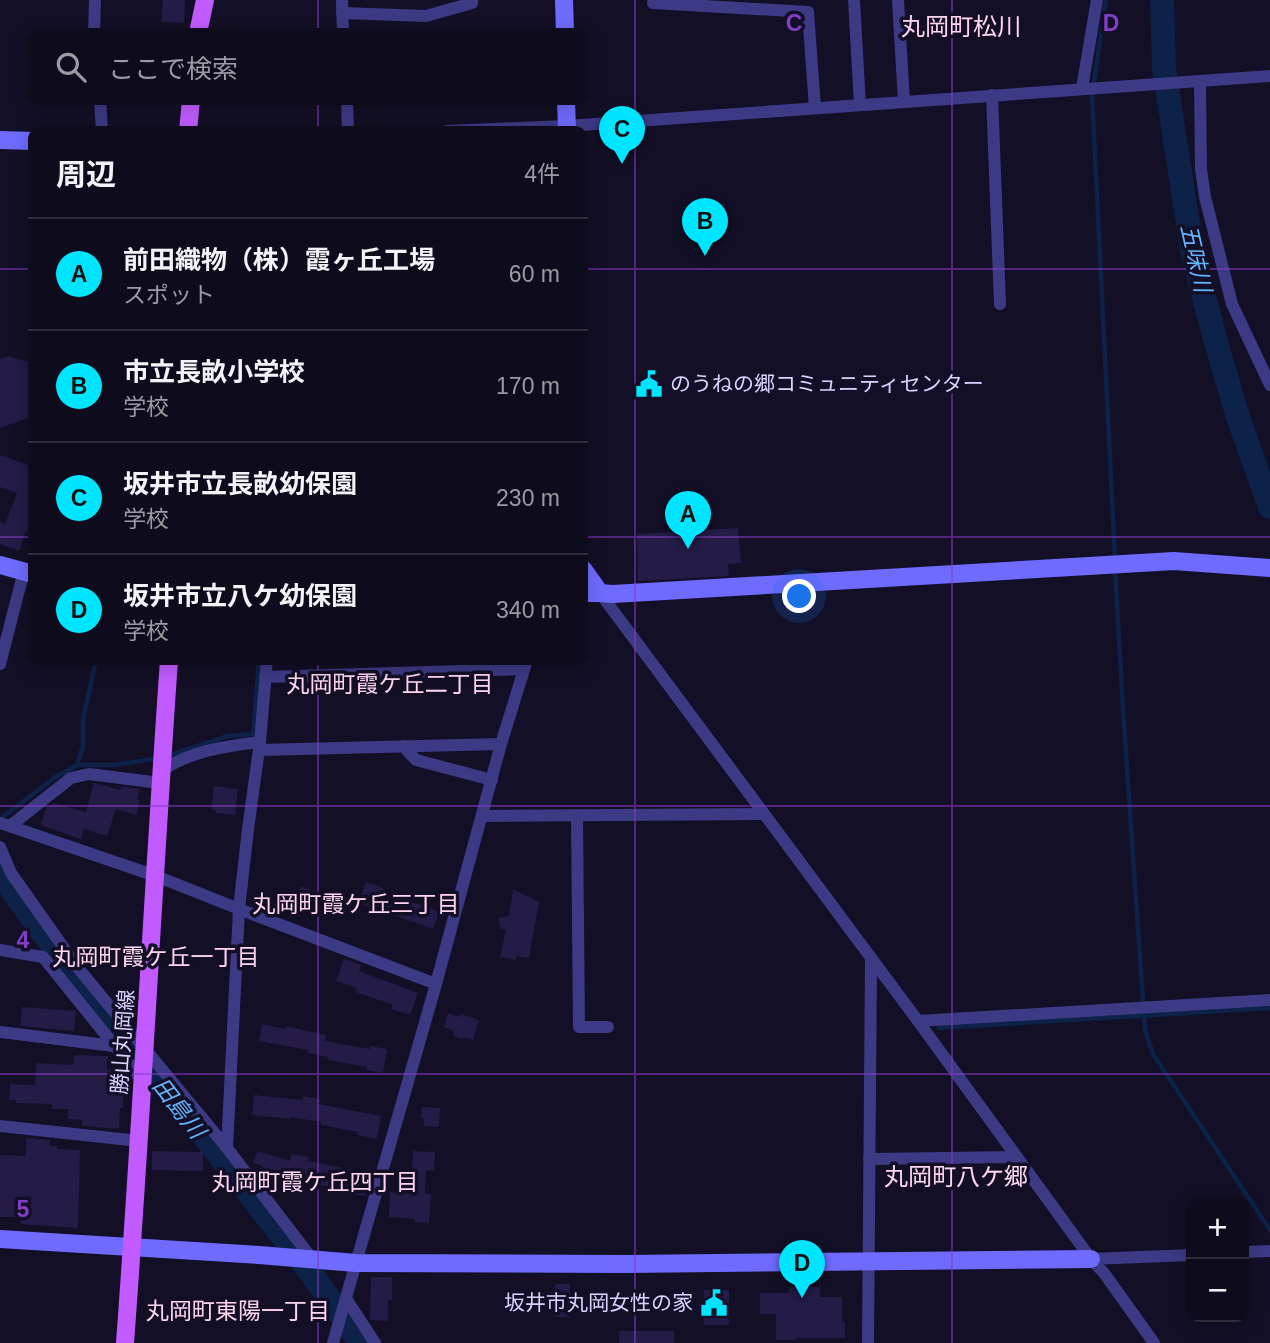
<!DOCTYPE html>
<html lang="ja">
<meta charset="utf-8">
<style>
body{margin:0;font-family:Arial,"Noto Sans JP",sans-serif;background:#1c1929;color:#f1f3f6}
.controls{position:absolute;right:21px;bottom:21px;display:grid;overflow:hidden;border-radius:14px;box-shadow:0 4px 18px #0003}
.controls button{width:63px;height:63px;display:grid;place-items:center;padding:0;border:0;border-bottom:2px solid #2e2b3b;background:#0e0b1c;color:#f1f3f6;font:35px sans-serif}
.you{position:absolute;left:800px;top:597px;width:24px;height:24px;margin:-18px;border:5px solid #fff;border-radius:50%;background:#1a73e8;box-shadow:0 0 0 10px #1a73e833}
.badge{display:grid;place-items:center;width:46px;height:46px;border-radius:50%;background:#00e5ff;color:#111;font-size:23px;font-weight:700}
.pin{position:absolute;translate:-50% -58px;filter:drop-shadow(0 2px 4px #0008)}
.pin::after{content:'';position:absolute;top:37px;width:24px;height:21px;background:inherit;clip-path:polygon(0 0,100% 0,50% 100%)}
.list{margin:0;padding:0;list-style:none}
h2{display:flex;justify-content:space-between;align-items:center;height:91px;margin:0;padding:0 28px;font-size:30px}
h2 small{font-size:23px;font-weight:400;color:#9b9ba3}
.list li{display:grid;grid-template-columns:46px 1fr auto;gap:21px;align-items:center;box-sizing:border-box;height:112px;padding:0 28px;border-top:2px solid #2e2b3b}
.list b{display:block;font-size:26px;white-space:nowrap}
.list p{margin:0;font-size:23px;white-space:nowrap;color:#9b9ba3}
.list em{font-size:23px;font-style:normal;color:#9b9ba3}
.icon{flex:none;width:38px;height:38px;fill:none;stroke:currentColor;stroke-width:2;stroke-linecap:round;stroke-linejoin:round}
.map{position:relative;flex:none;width:1270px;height:1343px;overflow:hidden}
.search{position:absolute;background:#0e0b1c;box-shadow:0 4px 18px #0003;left:28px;top:28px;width:560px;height:77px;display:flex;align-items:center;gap:18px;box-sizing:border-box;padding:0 24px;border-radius:14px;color:#9b9ba3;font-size:26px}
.panel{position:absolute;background:#0e0b1c;box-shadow:0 4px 18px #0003;left:28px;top:126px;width:560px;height:539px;border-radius:14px}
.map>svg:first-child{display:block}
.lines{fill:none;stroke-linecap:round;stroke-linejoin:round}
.stream{stroke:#0c2248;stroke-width:4.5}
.river{stroke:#0c2248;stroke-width:24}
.building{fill:#241b47}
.street{stroke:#3d3a85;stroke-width:12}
.secondary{stroke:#6f6bff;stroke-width:18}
.primary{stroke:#c25bff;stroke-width:18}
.grid{fill:none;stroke:#843dc5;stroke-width:2;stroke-opacity:0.55}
.labels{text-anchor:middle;stroke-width:7;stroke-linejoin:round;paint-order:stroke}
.poi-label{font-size:21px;fill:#d9d4ff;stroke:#130f26;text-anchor:start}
.street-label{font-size:21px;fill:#d9d4ff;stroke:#130f26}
.water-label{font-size:23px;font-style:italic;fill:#62b6ff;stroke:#130f26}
.neighbourhood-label{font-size:23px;fill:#ffd6f0;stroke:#130f26}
.quarter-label{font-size:24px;fill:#ffd6f0;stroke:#130f26}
.grid-label{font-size:23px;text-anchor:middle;font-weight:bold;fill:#843dc5;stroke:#130f26;stroke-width:7;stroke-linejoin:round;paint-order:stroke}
</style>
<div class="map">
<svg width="1270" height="1343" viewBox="0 0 1270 1343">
<rect width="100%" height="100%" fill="#130f26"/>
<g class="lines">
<g class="stream">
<polyline points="1106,0 1092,95 1115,559"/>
<polyline points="1115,568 1123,710 1145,1030 1153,1054 1270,1230"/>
<polyline points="167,756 228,736 253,734 259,660"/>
<polyline points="77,765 83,746 83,719 96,660"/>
<polyline points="0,819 57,776 67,771 77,765 115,765 159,758"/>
<polyline points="939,1028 1270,1008"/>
</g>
<g class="river">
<polyline points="1162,0 1164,68 1192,250 1215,339 1238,417 1270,507"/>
<polyline points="0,870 3,877 42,932 159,1078 310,1272 361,1343"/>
</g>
</g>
<g class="building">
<polygon points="163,0 185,0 184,23 161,22"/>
<polygon points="9,356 31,363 33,367 33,410 30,417 0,428 0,359"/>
<polygon points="0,455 33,467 33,534 26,531 19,551 0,544 0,522 5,524 17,493 0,487"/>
<polygon points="738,528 741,563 728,564 729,576 638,581 637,534"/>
<polygon points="94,783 120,790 121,787 124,787 140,789 137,799 140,800 136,815 116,809 107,836 84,829 81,839 41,825 46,808 54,803 86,812"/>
<polygon points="214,786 238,789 235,815 216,813 216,810 211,810"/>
<polygon points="366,882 385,889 384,892 440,912 433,929 359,903"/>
<polygon points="301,886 338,900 332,917 295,904"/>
<polygon points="513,889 539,902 529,958 516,956 516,960 500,957 506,930 501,929 498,918 509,916"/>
<polygon points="344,959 361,965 359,971 418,993 410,1015 391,1009 393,1005 356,992 357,988 336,981"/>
<polygon points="22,1007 76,1011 74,1031 20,1026"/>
<polygon points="448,1013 459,1017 460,1014 479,1020 473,1040 463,1037 463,1039 453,1036 454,1031 444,1027"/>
<polygon points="262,1024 285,1029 285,1026 326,1035 325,1041 370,1049 370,1046 387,1049 383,1073 366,1070 367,1067 328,1060 328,1057 307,1053 308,1050 259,1041"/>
<polygon points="74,1055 108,1056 107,1070 118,1070 118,1073 124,1073 123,1108 120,1108 119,1129 82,1126 82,1120 68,1119 68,1109 52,1109 52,1104 16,1103 16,1100 9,1100 10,1084 35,1085 36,1063 73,1065"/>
<polygon points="254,1095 302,1100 303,1096 320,1099 319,1104 381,1116 377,1139 358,1135 358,1132 321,1125 321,1122 290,1117 290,1119 252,1115"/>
<polygon points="422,1107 440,1108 439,1127 424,1126 424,1118 421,1118"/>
<polygon points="26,1138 50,1140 50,1146 57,1146 57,1149 80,1150 78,1228 21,1224 21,1217 0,1217 0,1155 26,1156"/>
<polygon points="152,1151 203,1152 203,1171 152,1170"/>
<polygon points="257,1151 290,1161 291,1154 309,1157 308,1161 369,1173 365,1196 346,1193 347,1190 309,1183 310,1180 262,1171 263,1166 253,1163"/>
<polygon points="413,1151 435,1152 434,1171 426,1170 425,1194 431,1194 429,1223 414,1222 415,1219 389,1217 390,1192 408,1193 409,1172 412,1172"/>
<polygon points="371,1277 392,1277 392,1300 388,1300 388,1321 370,1320"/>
<rect x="555" y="1284" width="15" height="33"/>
<polygon points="789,1287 820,1287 820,1297 842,1297 842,1322 845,1322 845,1338 796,1338 796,1340 776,1340 776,1314 760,1314 760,1293 789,1293"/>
<rect x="704" y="1290" width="25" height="35"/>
<rect x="619" y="1331" width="55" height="12"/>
</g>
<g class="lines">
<g class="street">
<polyline points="342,0 343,33"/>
<polyline points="854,0 860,105"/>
<polyline points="898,0 904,102"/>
<polyline points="653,3 808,12 815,108"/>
<polyline points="342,13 426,16 472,3 472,0"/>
<polyline points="94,33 95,0"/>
<polyline points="1200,82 1201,169 1205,197 1232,304 1270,385"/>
<polyline points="1082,88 1097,0"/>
<polyline points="992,95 1000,304"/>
<polyline points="100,100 102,131"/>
<polyline points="347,100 348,131"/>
<polyline points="447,131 567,126 1270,76"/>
<polyline points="600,593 918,1021 1091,1259 1104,1273 1154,1343"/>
<polyline points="0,664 24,571"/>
<polyline points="265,677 524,669"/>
<polyline points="403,746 416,760 492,780"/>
<polyline points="259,750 501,744"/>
<path d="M161,771C190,751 226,746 260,742"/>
<polyline points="577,815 579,1027 608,1027"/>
<polyline points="483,816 763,814"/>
<polyline points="0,823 156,876 239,909 436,984"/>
<polyline points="10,826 71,778 89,774 160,783"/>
<polyline points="0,847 11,873 78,968 227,1148 313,1260"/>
<polyline points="0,950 43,957 143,1081"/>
<polyline points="918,1021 1270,1000"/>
<polyline points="0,1032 114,1046"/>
<polyline points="0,1126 139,1141"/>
<polyline points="227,1148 239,909 248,829 260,742 267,660"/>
<polyline points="869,1159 1017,1157"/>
<polyline points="1244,1252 1270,1251"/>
<polyline points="1091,1259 1191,1255"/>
<polyline points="347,1300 375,1343"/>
<polyline points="333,1343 436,984 501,744 527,660"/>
<polyline points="868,1343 871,959"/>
</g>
<g class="secondary">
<polyline points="564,0 565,33"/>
<polyline points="566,100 567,131"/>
<polyline points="0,140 33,141"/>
<polyline points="0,565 33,574"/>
<polyline points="583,569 600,593"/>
<polyline points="583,593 600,593 613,594 1174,561 1270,568"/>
<polyline points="0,1239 259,1255 356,1263 625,1264 1091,1259"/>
</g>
<g class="primary">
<polyline points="198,33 205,0"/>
<polyline points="188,131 191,100"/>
<path d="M125,1343C142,1115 153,887 169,660"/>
</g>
</g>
<path class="grid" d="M318,0V33M635,0V1343M952,0V1343M318,100V131M0,269H33M583,269H1270M0,537H33M583,537H1270M318,660V1343M0,806H1270M0,1074H1270"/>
<defs>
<symbol id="civic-bare" viewBox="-9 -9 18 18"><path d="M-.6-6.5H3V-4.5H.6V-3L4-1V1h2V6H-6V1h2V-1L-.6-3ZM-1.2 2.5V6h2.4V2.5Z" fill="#00e5ff" stroke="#130f26" stroke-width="2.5" paint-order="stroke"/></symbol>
</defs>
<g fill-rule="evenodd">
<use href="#civic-bare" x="630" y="365" width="38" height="38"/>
<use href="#civic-bare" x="695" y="1284" width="38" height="38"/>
</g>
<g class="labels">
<g class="poi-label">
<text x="670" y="391">のうねの郷コミュニティセンター</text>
<text x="693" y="1310" text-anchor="end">坂井市丸岡女性の家</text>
</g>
<g class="street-label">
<text transform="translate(123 1042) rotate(-86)" y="7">勝山丸岡線</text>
</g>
<g class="water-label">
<text transform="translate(1196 258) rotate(77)" y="8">五味川</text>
<text transform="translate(179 1108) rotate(52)" y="8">田島川</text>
</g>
<g class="neighbourhood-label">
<text x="390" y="692">丸岡町霞ケ丘二丁目</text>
<text x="356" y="912">丸岡町霞ケ丘三丁目</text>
<text x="156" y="965">丸岡町霞ケ丘一丁目</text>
<text x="315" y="1190">丸岡町霞ケ丘四丁目</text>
<text x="238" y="1319">丸岡町東陽一丁目</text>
</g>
<g class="quarter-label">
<text x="961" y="35">丸岡町松川</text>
<text x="956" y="1185">丸岡町八ケ郷</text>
</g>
</g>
<g class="grid-label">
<text x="794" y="31">C</text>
<text x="1111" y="31">D</text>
<text x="23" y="948">4</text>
<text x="23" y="1217">5</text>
</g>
</svg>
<div class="controls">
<button>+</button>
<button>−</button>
</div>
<div class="you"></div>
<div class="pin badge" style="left:688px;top:549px">A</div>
<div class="pin badge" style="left:705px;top:256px">B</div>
<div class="pin badge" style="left:622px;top:164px">C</div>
<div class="pin badge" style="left:802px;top:1298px">D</div>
<div class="search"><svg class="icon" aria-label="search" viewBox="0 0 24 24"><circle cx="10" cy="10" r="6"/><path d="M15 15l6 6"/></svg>ここで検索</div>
<section class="panel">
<h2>周辺<small>4件</small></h2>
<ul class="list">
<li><span class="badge">A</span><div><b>前田織物（株）霞ヶ丘工場</b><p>スポット</p></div><em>60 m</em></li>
<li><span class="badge">B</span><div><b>市立長畝小学校</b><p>学校</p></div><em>170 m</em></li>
<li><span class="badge">C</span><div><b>坂井市立長畝幼保園</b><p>学校</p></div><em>230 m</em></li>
<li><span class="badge">D</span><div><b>坂井市立八ケ幼保園</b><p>学校</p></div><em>340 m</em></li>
</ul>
</section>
</div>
